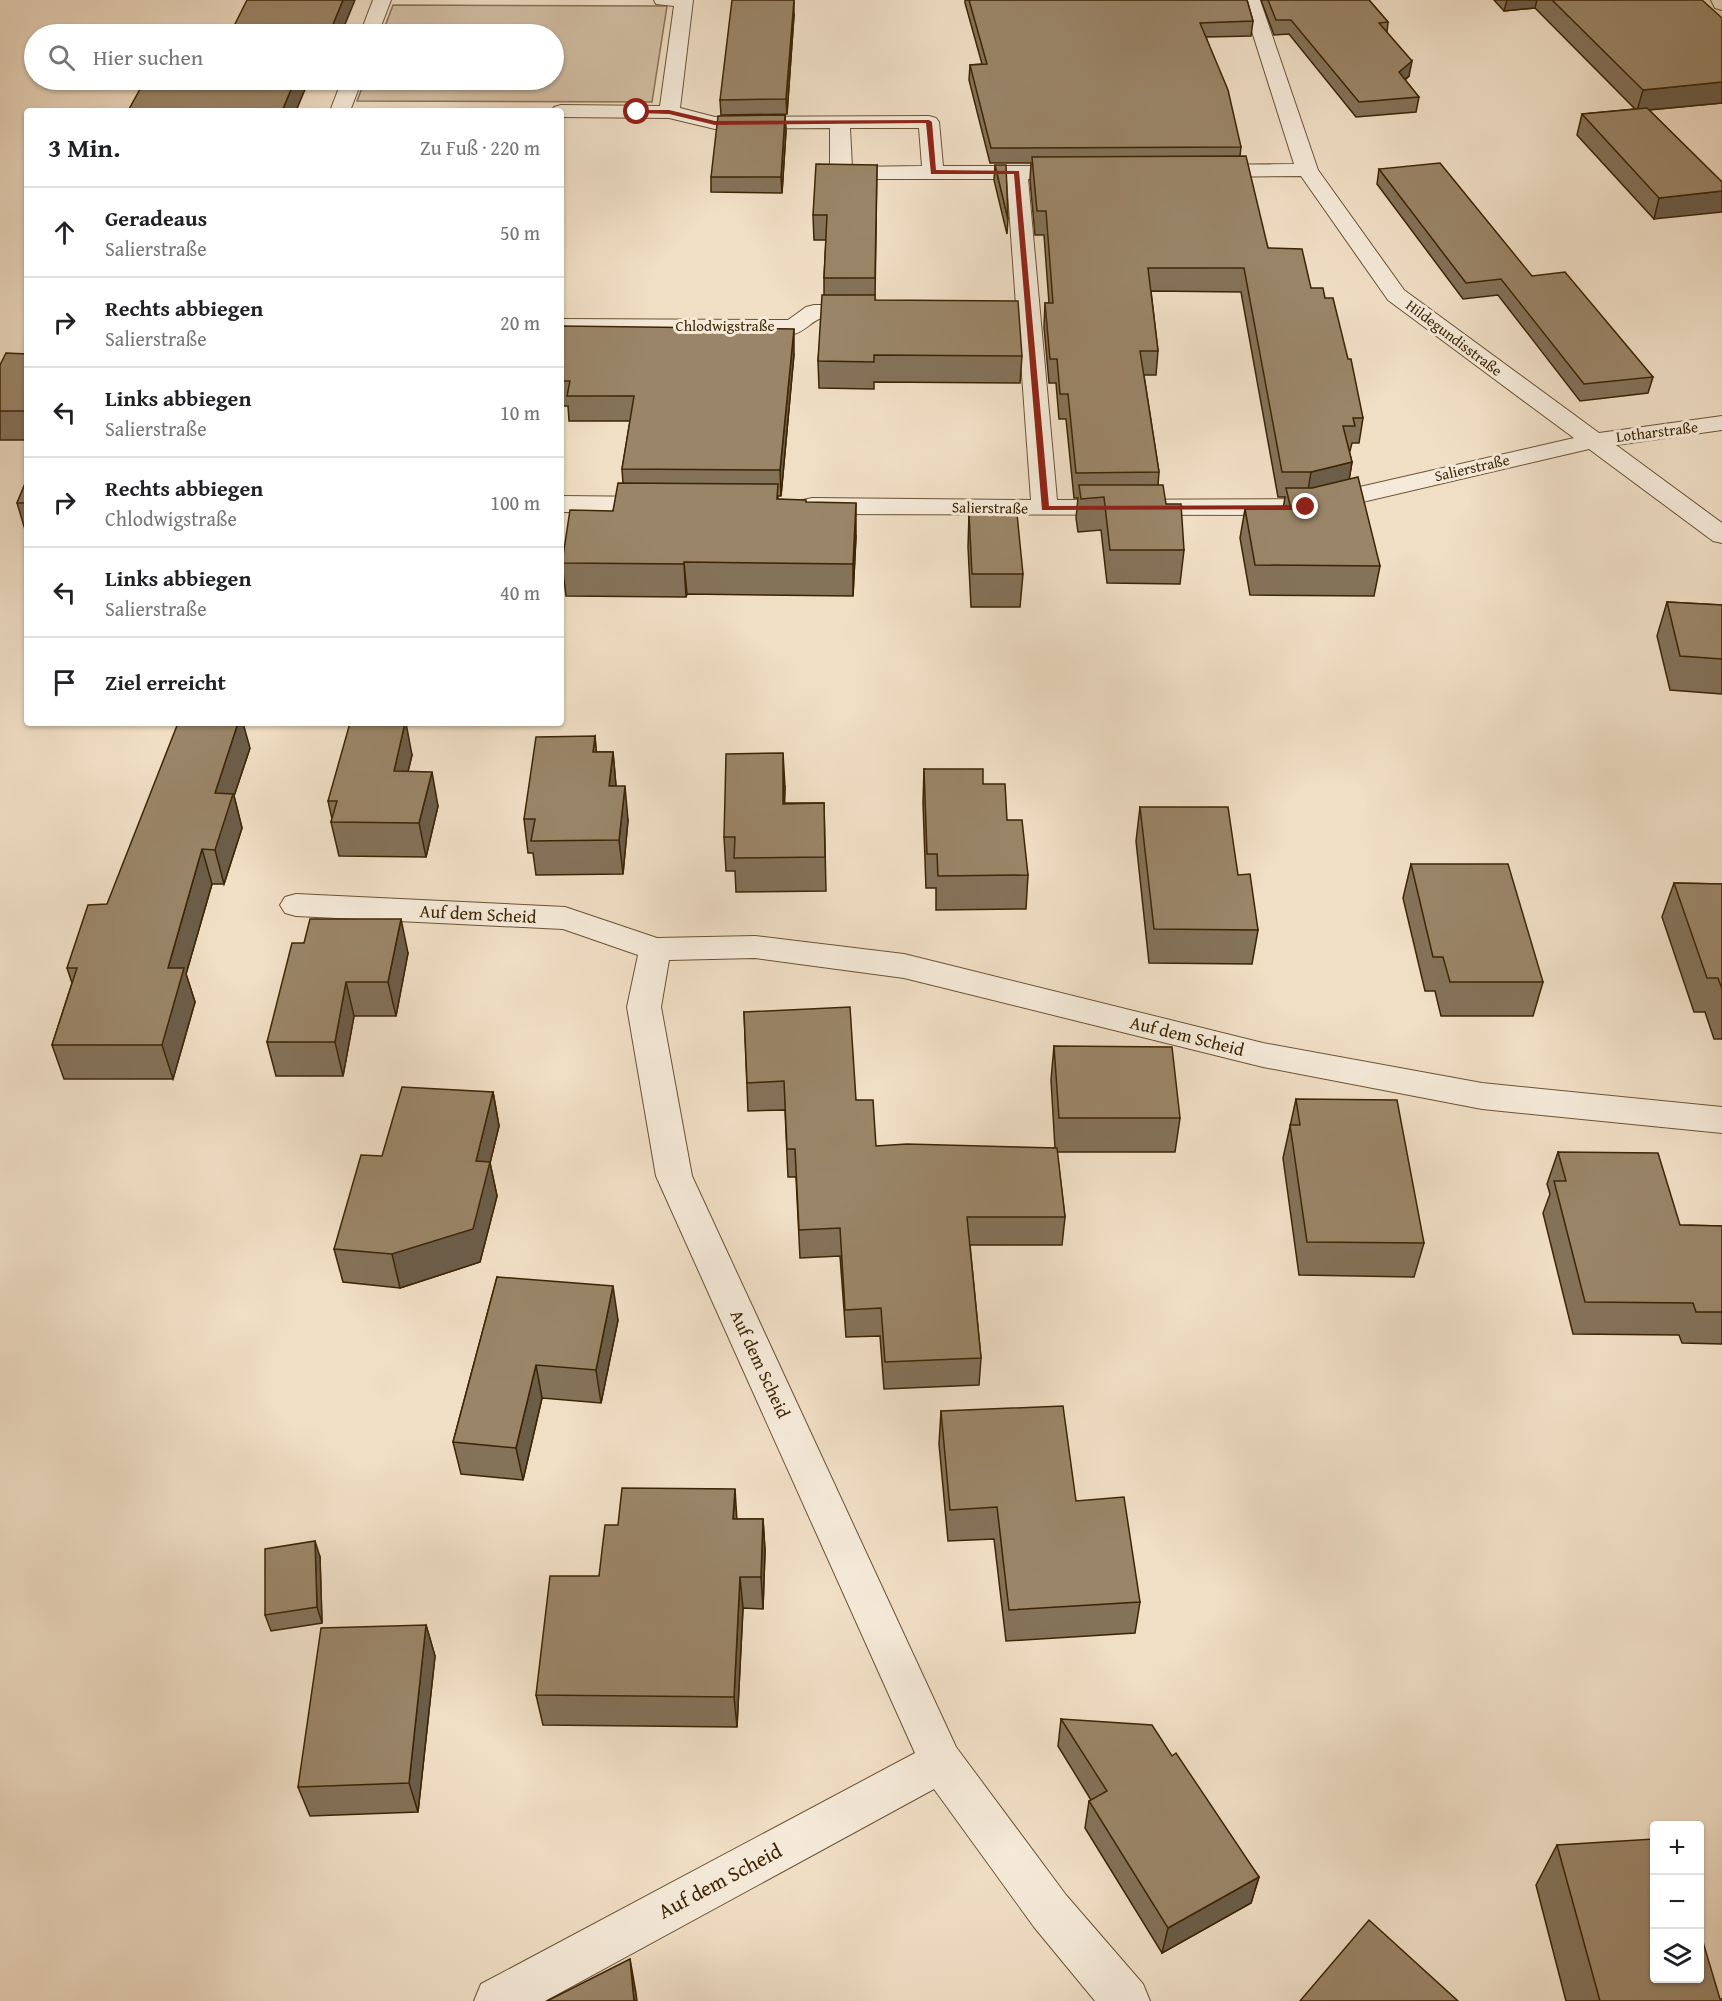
<!DOCTYPE html>
<html lang="de">
<meta charset="utf-8">
<style>
body{margin:0;font-family:"Gentium Book Plus",serif;background:#f6f6f6;color:#202124}
.controls{position:absolute;right:18px;bottom:18px;display:grid;overflow:hidden;border-radius:6px;box-shadow:0 2px 4px #0004}
.controls button{width:54px;height:54px;display:grid;place-items:center;padding:0;border:0;border-bottom:2px solid #e0e0e0;background:#fff;color:#202124;font:30px sans-serif}
.stop{position:absolute;width:18px;height:18px;margin:-14px;border:4px solid #8f2418;border-radius:50%;background:#fff}
.stop.end{background:#8f2418;border-color:#fff;box-shadow:0 2px 6px #0008}
.list{margin:0;padding:0;list-style:none}
h2{display:flex;justify-content:space-between;align-items:center;height:78px;margin:0;padding:0 24px;font-size:26px}
h2 small{font-size:20px;font-weight:400;color:#757577}
.list li{display:grid;grid-template-columns:39px 1fr auto;gap:18px;align-items:center;box-sizing:border-box;height:90px;padding:0 24px;border-top:2px solid #e0e0e0}
.list b{display:block;font-size:22px;white-space:nowrap}
.list p{margin:0;font-size:20px;white-space:nowrap;color:#757577}
.list em{font-size:20px;font-style:normal;color:#757577}
.icon{flex:none;width:33px;height:33px;fill:none;stroke:currentColor;stroke-width:2;stroke-linecap:round;stroke-linejoin:round}
.map{position:relative;flex:none;width:1722px;height:2001px;overflow:hidden}
.search{position:absolute;background:#fff;box-shadow:0 2px 4px #0004;left:24px;top:24px;width:540px;height:66px;display:flex;align-items:center;gap:15px;box-sizing:border-box;padding:0 21px;border-radius:33px;color:#757577;font-size:22px}
.panel{position:absolute;background:#fff;box-shadow:0 2px 4px #0004;left:24px;top:108px;width:540px;height:618px;border-radius:6px}
.map>svg:first-child{display:block}
.green{fill:#d2bfa4;stroke:#887254;stroke-width:1.5}
.lines{fill:none;stroke-linecap:round;stroke-linejoin:round}
.street-casing{stroke:#6a5334;stroke-width:2}
.street{fill:#f5ead9;fill-rule:evenodd}
.wall{fill:#847259;stroke:#3d2504;stroke-width:1.5}
.shaded-wall{fill:#6c5d49;stroke:#3d2504;stroke-width:1.5}
.building{fill:#9a8568;stroke:#3d2504;stroke-width:1.5}
.route{fill:#8f2418}
.labels{text-anchor:middle;stroke-width:6;stroke-linejoin:round;paint-order:stroke}
.far-street-label{font-size:15px;fill:#3d2504;stroke:#f5ead9}
.street-label{font-size:18px;fill:#3d2504;stroke:#f5ead9}
.near-street-label{font-size:21px;fill:#3d2504;stroke:#f5ead9}
</style>
<div class="map">
<svg width="1722" height="2001" viewBox="0 0 1722 2001">
<rect width="100%" height="100%" fill="#f0dec5"/>
<filter id="stains"><feTurbulence type="fractalNoise" baseFrequency=".00333" numOctaves="4"/><feColorMatrix values="0 0 0 0 .2 0 0 0 0 .09 0 0 0 0 .02 0 0 0 .5 -.17"/></filter>
<radialGradient id="worn" r=".72"><stop offset=".6" stop-color="#630" stop-opacity="0"/><stop offset="1" stop-color="#630" stop-opacity=".3"/></radialGradient>
<polygon class="green" points="393,5 667,6 652,102 357,101 365,80 554,80 554,34 382,34"/>
<g class="lines">
<defs>
<g id="street">
<polygon points="373,0 391,0 378,34 360,34"/>
<path d="M654,0H693L680,108L715,117L929,116L936,118L939,122L943,166H1075L1083,167L1086,172L1083,177L1075,178L1028,179L1057,500L1307,499L1574,438L1388,300L1301,176L1205,177L1197,176L1194,171L1197,166L1205,165L1294,164L1242,0H1260L1318,170L1404,290L1599,433L1722,416V430L1616,445L1722,523V543L1713,541L1589,449L1307,515L812,514L803,512L799,506L803,500L812,498L1031,500L1018,319L965,317L961,312L965,307L1016,305L1007,179H841L833,178L830,173V128L715,129L669,118L561,117V111H551L554,107L561,105L660,106L674,6L656,4ZM850,128H919L922,166L852,167Z"/>
<polygon points="1711,0 1722,0 1722,10 1715,8"/>
<polygon points="342,80 362,80 350,111 330,111"/>
<path d="M814,305H865L873,307L877,312L873,317C857,321 831,315 819,319C810,323 805,331 794,334L561,333V319L788,320L806,307Z"/>
<polygon points="561,496 658,497 667,499 671,505 667,511 658,513 561,512"/>
<polygon points="296,894 565,907 657,938 755,936 904,954 1263,1043 1482,1083 1722,1107 1722,1133 1482,1109 1263,1067 904,978 755,958 669,960 661,1007 692,1176 956,1747 1066,1895 1143,1984 1150,2001 1095,2001 1034,1927 934,1789 545,2001 474,2001 481,1984 915,1753 656,1176 627,1007 638,955 563,929 296,916 285,913 280,905 285,897"/>
</g>
</defs>
<use href="#street" class="street-casing"/>
<use href="#street" class="street"/>
</g>
<g class="wall">
<polygon points="965,0 1247,0 1253,21 1251,36 1206,37 1241,147 1240,156 1268,248 1311,288 1325,298 1363,418 1359,443 1352,443 1350,451 1349,451 1352,462 1349,479 1380,566 1374,596 1250,595 1240,538 1245,509 1283,509 1285,497 1278,497 1241,292 1151,291 1158,351 1156,375 1144,375 1159,472 1158,485 1166,504 1184,550 1180,584 1107,583 1101,530 1078,532 1076,518 1078,498 1074,498 1066,419 1059,419 1056,383 1049,383 1044,327 1045,303 1049,303 1044,235 1035,235 1030,180 1031,163 990,163 969,80 970,65 982,64 965,3"/>
<polygon points="1261,0 1369,0 1388,22 1387,32 1409,76 1405,80 1419,97 1416,112 1356,117 1289,34 1274,35"/>
<polygon points="1494,0 1552,0 1722,103 1649,110 1722,182 1654,219 1577,135 1582,114 1635,109 1535,8 1504,11"/>
<polygon points="794,15 787,114 721,115 720,100"/>
<polygon points="785,115 786,131 782,193 711,192 711,177"/>
<polygon points="877,165 875,300 1022,356 1020,383 874,382 874,389 819,388 818,361 824,295 824,278 826,240 814,240 813,215"/>
<polygon points="995,165 1008,219 1007,234 994,180"/>
<polygon points="1379,169 1532,276 1653,377 1648,393 1580,401 1498,295 1463,299 1377,184"/>
<polygon points="561,326 794,354 781,496 778,496 778,499 806,502 856,536 853,596 687,594 686,597 566,596 562,563 613,511 623,483 622,469 630,421 569,421 568,406 561,406"/>
<polygon points="27,354 27,440 0,440 0,365"/>
<polygon points="27,479 27,533 26,533 17,503"/>
<polygon points="969,514 1023,574 1020,607 971,607 968,547"/>
<polygon points="1667,602 1722,605 1722,694 1670,690 1657,636"/>
<polygon points="595,736 596,752 613,752 616,786 628,820 623,874 536,875 533,853 528,853 524,819"/>
<polygon points="250,748 234,796 242,828 224,884 212,884 186,974 195,1002 173,1079 64,1079 52,1045 72,983 67,968 107,904"/>
<polygon points="412,755 408,771 438,806 426,857 339,856 331,822 332,819 328,801"/>
<polygon points="924,769 983,784 1007,820 1028,875 1026,909 936,910 936,888 926,888 923,803"/>
<polygon points="785,787 784,803 824,803 826,891 736,892 735,871 726,871 724,837"/>
<polygon points="1140,807 1238,875 1258,930 1252,964 1149,963 1136,841"/>
<polygon points="1411,864 1543,982 1533,1016 1441,1016 1435,991 1425,991 1403,898"/>
<polygon points="1674,883 1722,884 1722,1039 1714,1039 1705,1012 1694,1012 1662,917"/>
<polygon points="304,943 408,953 396,1016 354,1016 343,1076 276,1076 267,1042"/>
<polygon points="744,1012 856,1100 876,1146 1055,1148 1051,1080 1054,1046 1180,1118 1175,1152 1057,1152 1065,1217 1062,1245 970,1245 981,1358 979,1385 884,1389 880,1336 846,1337 840,1256 800,1258 796,1177 788,1177 785,1110 748,1111"/>
<polygon points="493,1092 499,1126 490,1163 497,1196 480,1262 400,1288 343,1282 334,1249 382,1156"/>
<polygon points="1296,1099 1424,1243 1414,1277 1299,1275 1283,1158"/>
<polygon points="1558,1152 1680,1225 1722,1226 1722,1344 1682,1343 1679,1335 1573,1334 1543,1213 1550,1194 1547,1184"/>
<polygon points="497,1277 618,1320 601,1403 542,1398 523,1480 461,1474 453,1442"/>
<polygon points="941,1411 1076,1501 1140,1602 1135,1633 1006,1641 994,1539 948,1541 939,1444"/>
<polygon points="737,1519 763,1519 765,1551 763,1609 743,1608 737,1727 543,1725 536,1695 599,1576 618,1525"/>
<polygon points="320,1557 322,1623 271,1631 265,1615"/>
<polygon points="426,1625 435,1656 418,1812 310,1816 298,1787"/>
<polygon points="1061,1719 1172,1756 1259,1877 1251,1903 1162,1953 1085,1828 1089,1801 1091,1800 1058,1746"/>
<polygon points="1557,1845 1720,1999 1722,2001 1566,2001 1536,1885"/>
</g>
<g class="shaded-wall">
<polygon points="343,0 355,0 341,34 329,34"/>
<polygon points="794,0 794,15 787,114 786,99"/>
<polygon points="1507,0 1537,0 1535,8 1504,11"/>
<polygon points="1412,61 1409,76 1396,87 1399,72"/>
<polygon points="295,80 309,80 296,111 282,111"/>
<polygon points="1722,82 1722,103 1637,111 1643,90"/>
<polygon points="785,115 786,131 782,193 781,177"/>
<polygon points="1722,191 1722,212 1654,219 1659,198"/>
<polygon points="794,329 794,354 781,496 780,470"/>
<polygon points="1352,462 1348,487 1307,497 1311,472"/>
<polygon points="856,503 856,536 853,596 853,564"/>
<polygon points="684,562 687,594 686,597 684,564"/>
<polygon points="238,723 243,723 250,748 234,796 242,828 224,884 215,850 215,793"/>
<polygon points="405,723 406,723 412,755 400,805 394,771"/>
<polygon points="595,736 598,770 593,752"/>
<polygon points="613,752 616,786 609,786"/>
<polygon points="783,753 785,787 784,838 783,804"/>
<polygon points="432,772 438,806 426,857 419,823"/>
<polygon points="625,786 628,820 623,874 619,840"/>
<polygon points="202,849 212,884 186,974 195,1002 173,1079 162,1045 168,968"/>
<polygon points="401,919 408,953 396,1016 388,982"/>
<polygon points="346,982 354,1016 343,1076 335,1042"/>
<polygon points="493,1092 499,1126 490,1163 497,1196 480,1262 400,1288 392,1254 476,1161"/>
<polygon points="613,1286 618,1320 601,1403 596,1370"/>
<polygon points="536,1365 542,1398 523,1480 516,1448"/>
<polygon points="735,1489 737,1521 733,1519"/>
<polygon points="763,1519 765,1551 763,1609 761,1577"/>
<polygon points="315,1541 320,1557 322,1623 317,1607"/>
<polygon points="740,1577 743,1608 737,1727 734,1697"/>
<polygon points="426,1625 435,1656 418,1812 409,1783"/>
<polygon points="1259,1877 1251,1903 1162,1953 1168,1928"/>
<polygon points="630,1959 636,1993 637,2001 634,2001"/>
</g>
<g class="building">
<polygon points="247,0 343,0 329,34 230,34"/>
<polygon points="732,0 794,0 786,99 720,100"/>
<polygon points="969,0 1247,0 1253,21 1200,23 1228,90 1241,147 991,148 970,65 987,64"/>
<polygon points="1268,0 1369,0 1388,22 1379,23 1412,61 1399,72 1419,97 1359,102 1291,20 1276,20"/>
<polygon points="1552,0 1702,0 1722,18 1722,82 1643,90"/>
<polygon points="145,80 295,80 282,111 128,111"/>
<polygon points="1647,108 1722,182 1722,191 1659,198 1582,114"/>
<polygon points="785,115 781,177 711,177 718,116"/>
<polygon points="1246,156 1268,248 1302,249 1311,288 1323,288 1325,298 1333,298 1348,359 1351,359 1363,418 1353,418 1355,426 1343,426 1352,462 1311,472 1282,472 1244,268 1148,268 1158,351 1140,351 1159,472 1076,473 1068,394 1060,394 1057,359 1050,359 1045,303 1053,303 1046,211 1037,211 1032,157"/>
<polygon points="1440,163 1532,276 1565,272 1653,377 1584,384 1501,279 1466,283 1379,169"/>
<polygon points="816,164 877,165 875,278 824,278 827,215 813,215"/>
<polygon points="995,165 1006,165 1008,219"/>
<polygon points="822,295 875,295 875,300 1018,301 1022,356 874,355 874,362 818,361"/>
<polygon points="561,326 794,329 780,470 622,469 634,396 567,396 570,381 561,381"/>
<polygon points="6,353 27,354 27,411 0,411 0,365"/>
<polygon points="1358,477 1380,566 1255,565 1245,509 1291,509 1286,488 1312,488"/>
<polygon points="27,479 27,503 17,503"/>
<polygon points="618,483 778,484 777,499 806,500 806,502 856,503 853,564 684,562 684,564 562,563 570,510 613,511"/>
<polygon points="1079,485 1163,485 1166,504 1181,504 1184,550 1110,550 1104,497 1081,499"/>
<polygon points="969,514 1017,514 1023,574 972,574"/>
<polygon points="1667,602 1722,605 1722,659 1680,656"/>
<polygon points="178,723 238,723 215,793 233,794 215,850 202,849 168,968 184,968 162,1045 52,1045 77,968 67,968 88,905 107,904"/>
<polygon points="350,723 405,723 394,771 432,772 419,823 331,822 337,801 328,801"/>
<polygon points="595,736 593,752 613,752 609,786 625,786 619,840 531,841 535,819 524,819 536,737"/>
<polygon points="783,753 783,804 824,803 825,857 734,858 735,837 724,837 726,754"/>
<polygon points="924,769 983,769 983,784 1005,784 1007,820 1022,820 1028,875 938,876 937,854 927,854"/>
<polygon points="1140,807 1228,807 1238,875 1250,874 1258,930 1154,929"/>
<polygon points="1411,864 1508,864 1543,982 1450,982 1443,957 1433,957"/>
<polygon points="1674,883 1722,884 1722,989 1718,978 1707,978"/>
<polygon points="310,919 401,919 388,982 346,982 335,1042 267,1042 292,943 304,943"/>
<polygon points="850,1007 856,1100 873,1100 876,1146 907,1144 1057,1148 1065,1217 967,1217 981,1358 885,1362 881,1308 845,1310 840,1228 799,1230 795,1149 787,1149 784,1081 747,1083 744,1012"/>
<polygon points="1054,1046 1172,1047 1180,1118 1059,1118"/>
<polygon points="402,1087 493,1092 476,1161 490,1162 473,1229 392,1254 334,1249 361,1155 382,1156"/>
<polygon points="1296,1099 1397,1100 1424,1243 1307,1242 1290,1125 1300,1125"/>
<polygon points="1558,1152 1658,1153 1680,1225 1722,1226 1722,1312 1696,1312 1693,1303 1585,1302 1554,1181 1566,1181"/>
<polygon points="497,1277 613,1286 596,1370 536,1365 516,1448 453,1442"/>
<polygon points="1063,1406 1076,1501 1124,1497 1140,1602 1009,1610 997,1507 950,1510 941,1411"/>
<polygon points="622,1488 735,1489 733,1519 763,1519 761,1577 740,1577 734,1697 536,1695 550,1576 599,1576 605,1525 618,1525"/>
<polygon points="315,1541 317,1607 265,1615 265,1549"/>
<polygon points="426,1625 409,1783 298,1787 321,1628"/>
<polygon points="1061,1719 1152,1725 1172,1756 1176,1753 1259,1877 1168,1928 1089,1801 1107,1791"/>
<polygon points="1654,1839 1654,1978 1700,1978 1700,1932 1720,1999 1722,1999 1722,2001 1600,2001 1557,1845"/>
<polygon points="1369,1920 1458,2001 1300,2001"/>
<polygon points="630,1959 634,2001 547,2001"/>
</g>
<polygon class="route" points="637,110 669,110 715,121 929,120 932,122 936,170 1019,171 1049,506 1306,505 1310,507 1306,509 1042,510 1014,174 931,174 926,123 715,125 669,114 635,113"/>
<g class="labels">
<g class="far-street-label">
<text x="725" y="331">Chlodwigstraße</text>
<text transform="translate(1454 338) rotate(37)" y="5">Hildegundisstraße</text>
<text transform="translate(1657 432) rotate(-7)" y="5">Lotharstraße</text>
<text transform="translate(1472 468) rotate(-13)" y="5">Salierstraße</text>
<text transform="translate(990 508) rotate(1)" y="5">Salierstraße</text>
</g>
<g class="street-label">
<text transform="translate(478 914) rotate(3)" y="6">Auf dem Scheid</text>
<text transform="translate(1187 1036) rotate(14)" y="6">Auf dem Scheid</text>
<text transform="translate(760 1364) rotate(65)" y="6">Auf dem Scheid</text>
</g>
<g class="near-street-label">
<text transform="translate(720 1881) rotate(-28)" y="7">Auf dem Scheid</text>
</g>
</g>
<rect width="100%" height="100%" filter="url(#stains)"/>
<rect width="100%" height="100%" fill="url(#worn)"/>
</svg>
<div class="controls">
<button>+</button>
<button>−</button>
<button><svg class="icon" aria-label="layers" viewBox="0 0 24 24"><path d="M12 4l9 5-9 5-9-5zM3 14l9 5 9-5"/></svg></button>
</div>
<div class="stop" style="left:637px;top:112px"></div>
<div class="stop end" style="left:1306px;top:507px"></div>
<div class="search"><svg class="icon" aria-label="search" viewBox="0 0 24 24"><circle cx="10" cy="10" r="6"/><path d="M15 15l6 6"/></svg>Hier suchen</div>
<section class="panel">
<h2>3 Min.<small>Zu Fuß · 220 m</small></h2>
<ul class="list">
<li><svg class="icon" aria-label="ahead" viewBox="0 0 24 24"><path d="M12 20V5M6 11l6-6 6 6"/></svg><div><b>Geradeaus</b><p>Salierstraße</p></div><em>50 m</em></li>
<li><svg class="icon" aria-label="right" viewBox="0 0 24 24"><path d="M7 20v-9h11M14 6l5 5-5 5"/></svg><div><b>Rechts abbiegen</b><p>Salierstraße</p></div><em>20 m</em></li>
<li><svg class="icon" aria-label="left" viewBox="0 0 24 24"><path d="M17 20v-9H6M10 6l-5 5 5 5"/></svg><div><b>Links abbiegen</b><p>Salierstraße</p></div><em>10 m</em></li>
<li><svg class="icon" aria-label="right" viewBox="0 0 24 24"><path d="M7 20v-9h11M14 6l5 5-5 5"/></svg><div><b>Rechts abbiegen</b><p>Chlodwigstraße</p></div><em>100 m</em></li>
<li><svg class="icon" aria-label="left" viewBox="0 0 24 24"><path d="M17 20v-9H6M10 6l-5 5 5 5"/></svg><div><b>Links abbiegen</b><p>Salierstraße</p></div><em>40 m</em></li>
<li><svg class="icon" aria-label="arrive" viewBox="0 0 24 24"><path d="M6 21V4h12l-3 4 3 4H6"/></svg><div><b>Ziel erreicht</b></div></li>
</ul>
</section>
</div>
